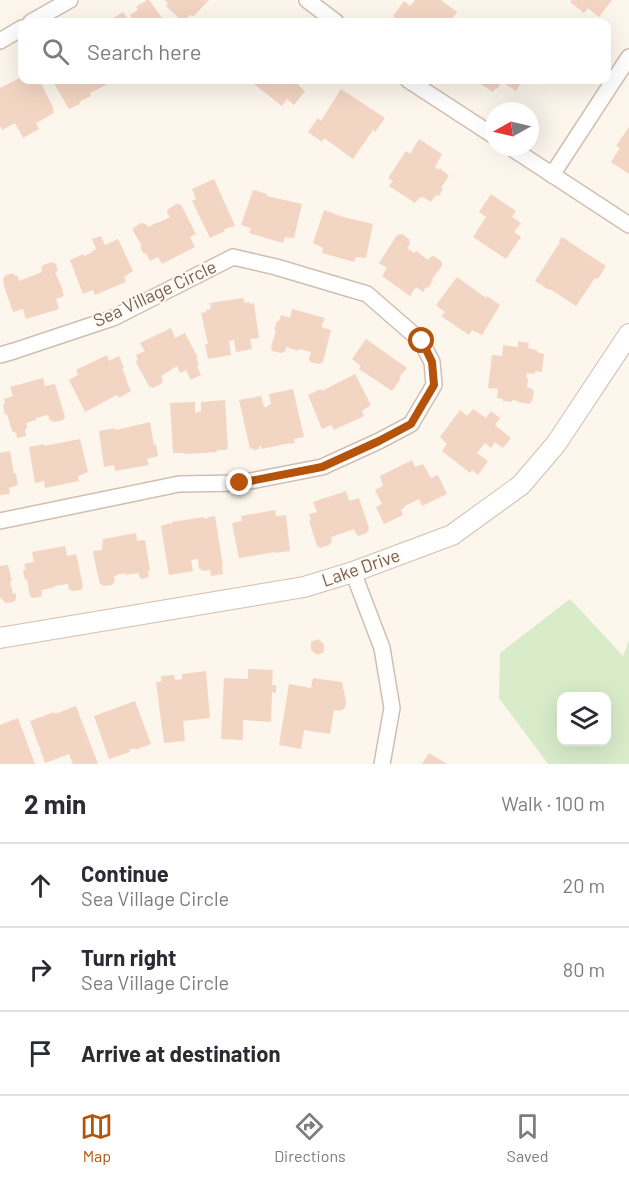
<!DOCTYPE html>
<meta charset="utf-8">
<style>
body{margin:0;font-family:Barlow,sans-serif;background:#f2f2f3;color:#2b2b33}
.controls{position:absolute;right:18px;bottom:18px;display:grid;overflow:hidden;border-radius:12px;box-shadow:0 6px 24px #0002}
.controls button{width:54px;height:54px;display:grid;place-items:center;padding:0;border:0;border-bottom:2px solid #e1e1e2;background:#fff;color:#2b2b33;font:30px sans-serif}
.compass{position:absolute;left:485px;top:102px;width:54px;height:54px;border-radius:50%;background:#fff;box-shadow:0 6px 24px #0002;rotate:262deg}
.stop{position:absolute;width:18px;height:18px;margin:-14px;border:4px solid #b45309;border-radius:50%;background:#fff}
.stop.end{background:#b45309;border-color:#fff;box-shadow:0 2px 6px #0008}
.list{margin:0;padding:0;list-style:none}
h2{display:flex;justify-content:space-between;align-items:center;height:78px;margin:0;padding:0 24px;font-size:26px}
h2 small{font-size:20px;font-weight:400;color:#7c7c81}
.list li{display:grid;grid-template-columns:39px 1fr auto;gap:18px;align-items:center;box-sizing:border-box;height:84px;padding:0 24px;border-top:2px solid #e1e1e2}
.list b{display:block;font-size:22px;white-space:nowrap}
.list p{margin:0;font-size:20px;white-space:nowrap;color:#7c7c81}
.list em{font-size:20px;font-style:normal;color:#7c7c81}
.icon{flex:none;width:33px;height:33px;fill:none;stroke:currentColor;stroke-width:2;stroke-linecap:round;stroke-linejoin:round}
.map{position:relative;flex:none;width:629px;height:764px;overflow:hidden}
.search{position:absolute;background:#fff;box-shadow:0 6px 24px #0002;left:18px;right:18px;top:18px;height:66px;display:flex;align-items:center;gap:15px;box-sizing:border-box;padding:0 21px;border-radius:12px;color:#7c7c81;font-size:22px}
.sheet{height:330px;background:#fff}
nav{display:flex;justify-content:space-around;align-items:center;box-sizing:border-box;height:84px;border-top:2px solid #e1e1e2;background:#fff;font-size:16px;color:#7c7c81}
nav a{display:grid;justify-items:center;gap:3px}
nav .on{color:#b45309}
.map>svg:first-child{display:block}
.green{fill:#d8ecc9;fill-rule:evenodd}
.building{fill:#f3d5c3}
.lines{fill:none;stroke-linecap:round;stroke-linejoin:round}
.minor-casing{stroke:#d1beb0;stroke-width:18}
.tertiary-casing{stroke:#d1beb0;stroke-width:22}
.minor{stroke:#fff;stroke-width:15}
.tertiary{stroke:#fff;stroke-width:20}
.route{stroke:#b45309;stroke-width:8}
.labels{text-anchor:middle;stroke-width:4.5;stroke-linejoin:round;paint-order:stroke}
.street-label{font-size:18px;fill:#7a5c4d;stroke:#fffaf3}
</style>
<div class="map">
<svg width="629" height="764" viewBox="0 0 629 764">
<rect width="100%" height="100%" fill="#fdf6ec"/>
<path class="green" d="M570,599L623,656L629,640V764H548L499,698L500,653ZM562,696H606V742H562Z"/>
<g class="building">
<polygon points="147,0 149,0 165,22 130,22 134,20 130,15 138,10 136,7"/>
<polygon points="164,0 209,0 194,16 190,15 183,22 166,6 168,3"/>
<polygon points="415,0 441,0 457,12 449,22 400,22 393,16 404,1 410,6"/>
<polygon points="572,0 612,0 599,17 588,8 584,13 570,2"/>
<polygon points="123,12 130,22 107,22"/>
<polygon points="22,77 22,80 39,80 54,109 53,110 54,113 36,123 39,129 23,138 15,123 2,130 0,126 0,88"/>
<polygon points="52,80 116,80 90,93 91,96 79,102 80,104 69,109"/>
<polygon points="249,80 302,80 298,85 305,91 294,105 287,99 282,106"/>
<polygon points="474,80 523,80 516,91 502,82 497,89 496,88 493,92"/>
<polygon points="341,89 385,118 375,132 373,130 353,159 324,138 322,142 308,132 318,118 321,121"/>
<polygon points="629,127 629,174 611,162 620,148 616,146"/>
<polygon points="419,139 442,154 435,167 439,170 440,168 449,176 441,188 443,189 439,196 436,195 431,202 423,197 422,198 420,197 415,203 389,186 393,181 388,178 406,151 410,154"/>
<polygon points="214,179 235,226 224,229 225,231 210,238 192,201 196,199 192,189"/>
<polygon points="253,190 267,194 267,196 302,204 294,238 285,237 283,243 249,233 251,228 241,225"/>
<polygon points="491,194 516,211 512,217 521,223 514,232 521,237 506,259 473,237 486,217 479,212"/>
<polygon points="177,204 181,205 196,234 190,237 195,247 162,264 158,257 150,261 146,253 144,254 140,247 142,246 133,231 133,228 141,223 146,224 148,227 158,222 158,223 170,217 167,212 168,209"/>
<polygon points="324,210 343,217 373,224 366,258 356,257 354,262 322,253 323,248 313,243"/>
<polygon points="402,234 409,239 410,244 407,248 414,253 416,251 428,260 430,257 434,256 442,262 442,266 432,279 433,280 428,288 426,287 423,292 416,287 410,296 382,276 387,268 379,263 397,235"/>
<polygon points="101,236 105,245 118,239 133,271 124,277 126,282 95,295 93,290 83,294 70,260 83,254 84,256 93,252 92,251 96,249 92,239"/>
<polygon points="562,237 606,266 598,279 595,278 576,306 550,289 549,290 535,281 560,242 559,241"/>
<polygon points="52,262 56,264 58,271 55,272 63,290 62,290 64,296 56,299 59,309 26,319 23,309 13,312 4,286 3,279 6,275 14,273 14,275 18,276 19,281 42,272 41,269 43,265"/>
<polygon points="457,277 486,298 487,296 500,305 482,335 472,330 469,335 441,316 445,312 436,305"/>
<polygon points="243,298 245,303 250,302 250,304 254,303 259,338 250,339 252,349 236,352 234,340 229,341 231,355 208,359 205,344 208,344 201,313 206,312 206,310 211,309 210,303"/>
<polygon points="292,309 325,318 321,327 331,330 323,362 319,364 310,362 309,358 311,352 299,349 298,351 286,347 285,352 281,353 272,351 271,347 276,331 274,330 277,321 279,321 281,315 290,318"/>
<polygon points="171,328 175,338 185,333 198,358 196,358 199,364 197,366 201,375 191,380 186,370 180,373 177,366 161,376 163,380 161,384 153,388 149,386 140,370 136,361 138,360 136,355 145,351 140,343"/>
<polygon points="366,339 407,368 399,377 401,378 392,391 359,369 361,366 352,359"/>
<polygon points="518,341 529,343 528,348 536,350 539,353 544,354 542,372 535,371 535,374 527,373 526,378 528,378 527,388 531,388 534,392 532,401 529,404 518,402 518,401 512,400 512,402 503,401 503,399 497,398 498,389 488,388 492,355 502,356 503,345 518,347"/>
<polygon points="107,355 109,361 119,356 124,368 122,369 127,380 126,380 131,391 119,398 117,395 85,412 69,380 78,375 76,370"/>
<polygon points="355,374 371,405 362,411 364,416 334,430 331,425 322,429 308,395 321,389 322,391"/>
<polygon points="43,378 45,386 55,384 65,417 63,420 54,422 50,420 48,415 36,418 36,420 26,423 27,427 25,431 26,436 17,438 16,433 12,431 7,414 5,415 3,405 5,404 4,399 13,396 10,387"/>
<polygon points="293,389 304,437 294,439 295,443 290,444 290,443 262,449 261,446 259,446 259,449 253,450 253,448 250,449 239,400 261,396 264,407 268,407 268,405 271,404 269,394"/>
<polygon points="225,400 228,449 226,449 226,450 217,450 217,452 185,454 185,453 173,453 170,403 195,402 195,413 201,411 201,402"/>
<polygon points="473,409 486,418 491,411 500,418 495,425 511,438 503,448 495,442 491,448 485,443 477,453 488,461 478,475 472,470 470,473 442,451 447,444 440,437 460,410 467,416"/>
<polygon points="150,422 154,445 156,444 158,456 147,459 149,465 115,471 114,465 104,467 99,431 115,428 115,430 125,428"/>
<polygon points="80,439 88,472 78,476 79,481 45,488 44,481 35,483 29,447 44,444 44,446"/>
<polygon points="10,451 14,474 16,473 18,485 9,488 10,494 0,495 0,453"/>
<polygon points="412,460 415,467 423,464 431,478 438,475 447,494 422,506 419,499 405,506 405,507 401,510 403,515 384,524 376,507 382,504 375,490 383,486 380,476"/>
<polygon points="346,491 349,501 359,498 369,528 367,533 359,536 356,534 354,529 331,537 332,541 329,545 321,548 317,546 309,521 311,520 309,514 317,512 313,502"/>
<polygon points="275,510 276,516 286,515 290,551 275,553 275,552 239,558 232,523 242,521 241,516"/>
<polygon points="215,516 223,566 222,566 223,574 211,576 210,570 202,571 201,569 199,569 198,559 191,560 193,571 169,575 161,526 170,523 170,524 172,524 172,522 204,517 204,519 209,518 208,517"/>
<polygon points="136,533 137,541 145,540 150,570 148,571 149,577 142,579 139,577 139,573 125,575 125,573 116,575 116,576 114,576 115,581 112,585 104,586 100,584 96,567 93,551 102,550 103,539"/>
<polygon points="65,546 67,556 76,554 83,586 81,590 72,591 69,589 68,584 54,586 55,587 42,590 41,597 32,598 30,596 27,579 25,580 23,570 26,569 24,564 34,562 32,552"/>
<polygon points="8,565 12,581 10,581 13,594 16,593 16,598 14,602 5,603 0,597 0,566"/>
<polygon points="318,639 324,644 324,652 317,655 311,650 311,642"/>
<polygon points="248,669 273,670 272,685 276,685 276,693 272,692 271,722 243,720 243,740 221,739 224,678 248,679"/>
<polygon points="206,671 210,718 183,721 185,741 164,743 156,682 161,682 161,676 174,675 175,680 182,679 182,674"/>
<polygon points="313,678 342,682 346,702 345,708 340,711 334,710 330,734 304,730 301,749 279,745 289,684 311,688"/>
<polygon points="135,701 151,744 135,750 135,748 129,750 130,752 109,759 94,716"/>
<polygon points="76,706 98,764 73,764 69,754 45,763 30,721 54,712 55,714"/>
<polygon points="18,718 35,764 0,764 0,725"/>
<polygon points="429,753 447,764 422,764"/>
</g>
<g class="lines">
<defs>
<g id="minor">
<polyline points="307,0 336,22"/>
<polyline points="31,22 70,0"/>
<polyline points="0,41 22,28"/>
<polyline points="408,80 494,136"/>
<polyline points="510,147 629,225"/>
<polyline points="552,175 629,57"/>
<polyline points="0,355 14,351 113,318 233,257 276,267 367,294 421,341 432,362 434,385 411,424 379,441 322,467 240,483 179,484 0,521"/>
<polyline points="353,572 382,648 392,708 382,764"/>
</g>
<polyline id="tertiary" points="0,638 304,587 353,572 452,535 521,485 556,444 629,334"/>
</defs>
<use href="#minor" class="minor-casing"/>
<use href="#tertiary" class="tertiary-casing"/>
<use href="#minor" class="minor"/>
<use href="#tertiary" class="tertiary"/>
</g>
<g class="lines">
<polyline class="route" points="240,483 322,467 379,441 411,424 434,385 432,362 422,341"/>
</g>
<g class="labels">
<g class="street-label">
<text transform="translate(155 294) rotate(-25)" y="6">Sea Village Circle</text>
<text transform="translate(361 568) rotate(-19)" y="6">Lake Drive</text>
</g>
</g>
</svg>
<div class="controls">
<button><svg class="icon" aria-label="layers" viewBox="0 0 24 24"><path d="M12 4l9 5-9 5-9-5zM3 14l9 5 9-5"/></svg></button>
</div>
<svg class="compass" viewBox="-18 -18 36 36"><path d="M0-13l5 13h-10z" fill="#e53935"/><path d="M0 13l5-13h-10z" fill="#7c7c81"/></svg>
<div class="stop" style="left:422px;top:341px"></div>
<div class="stop end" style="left:240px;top:483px"></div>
<div class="search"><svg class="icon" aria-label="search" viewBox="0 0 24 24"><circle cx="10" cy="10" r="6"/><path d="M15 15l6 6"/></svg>Search here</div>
</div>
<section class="sheet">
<h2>2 min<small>Walk · 100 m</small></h2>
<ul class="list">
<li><svg class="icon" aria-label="ahead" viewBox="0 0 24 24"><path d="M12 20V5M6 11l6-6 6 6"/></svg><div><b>Continue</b><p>Sea Village Circle</p></div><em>20 m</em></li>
<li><svg class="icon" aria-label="right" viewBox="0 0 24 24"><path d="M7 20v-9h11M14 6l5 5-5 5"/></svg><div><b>Turn right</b><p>Sea Village Circle</p></div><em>80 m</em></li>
<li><svg class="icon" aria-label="arrive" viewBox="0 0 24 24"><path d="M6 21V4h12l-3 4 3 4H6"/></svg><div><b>Arrive at destination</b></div></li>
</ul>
</section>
<nav>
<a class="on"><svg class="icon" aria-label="map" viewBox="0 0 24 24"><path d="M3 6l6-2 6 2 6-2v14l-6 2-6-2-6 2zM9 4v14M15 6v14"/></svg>Map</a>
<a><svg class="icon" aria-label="directions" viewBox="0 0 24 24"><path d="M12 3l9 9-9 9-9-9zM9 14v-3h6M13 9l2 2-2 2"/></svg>Directions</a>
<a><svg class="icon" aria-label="saved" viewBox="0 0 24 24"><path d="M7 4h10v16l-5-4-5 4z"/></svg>Saved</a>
</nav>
